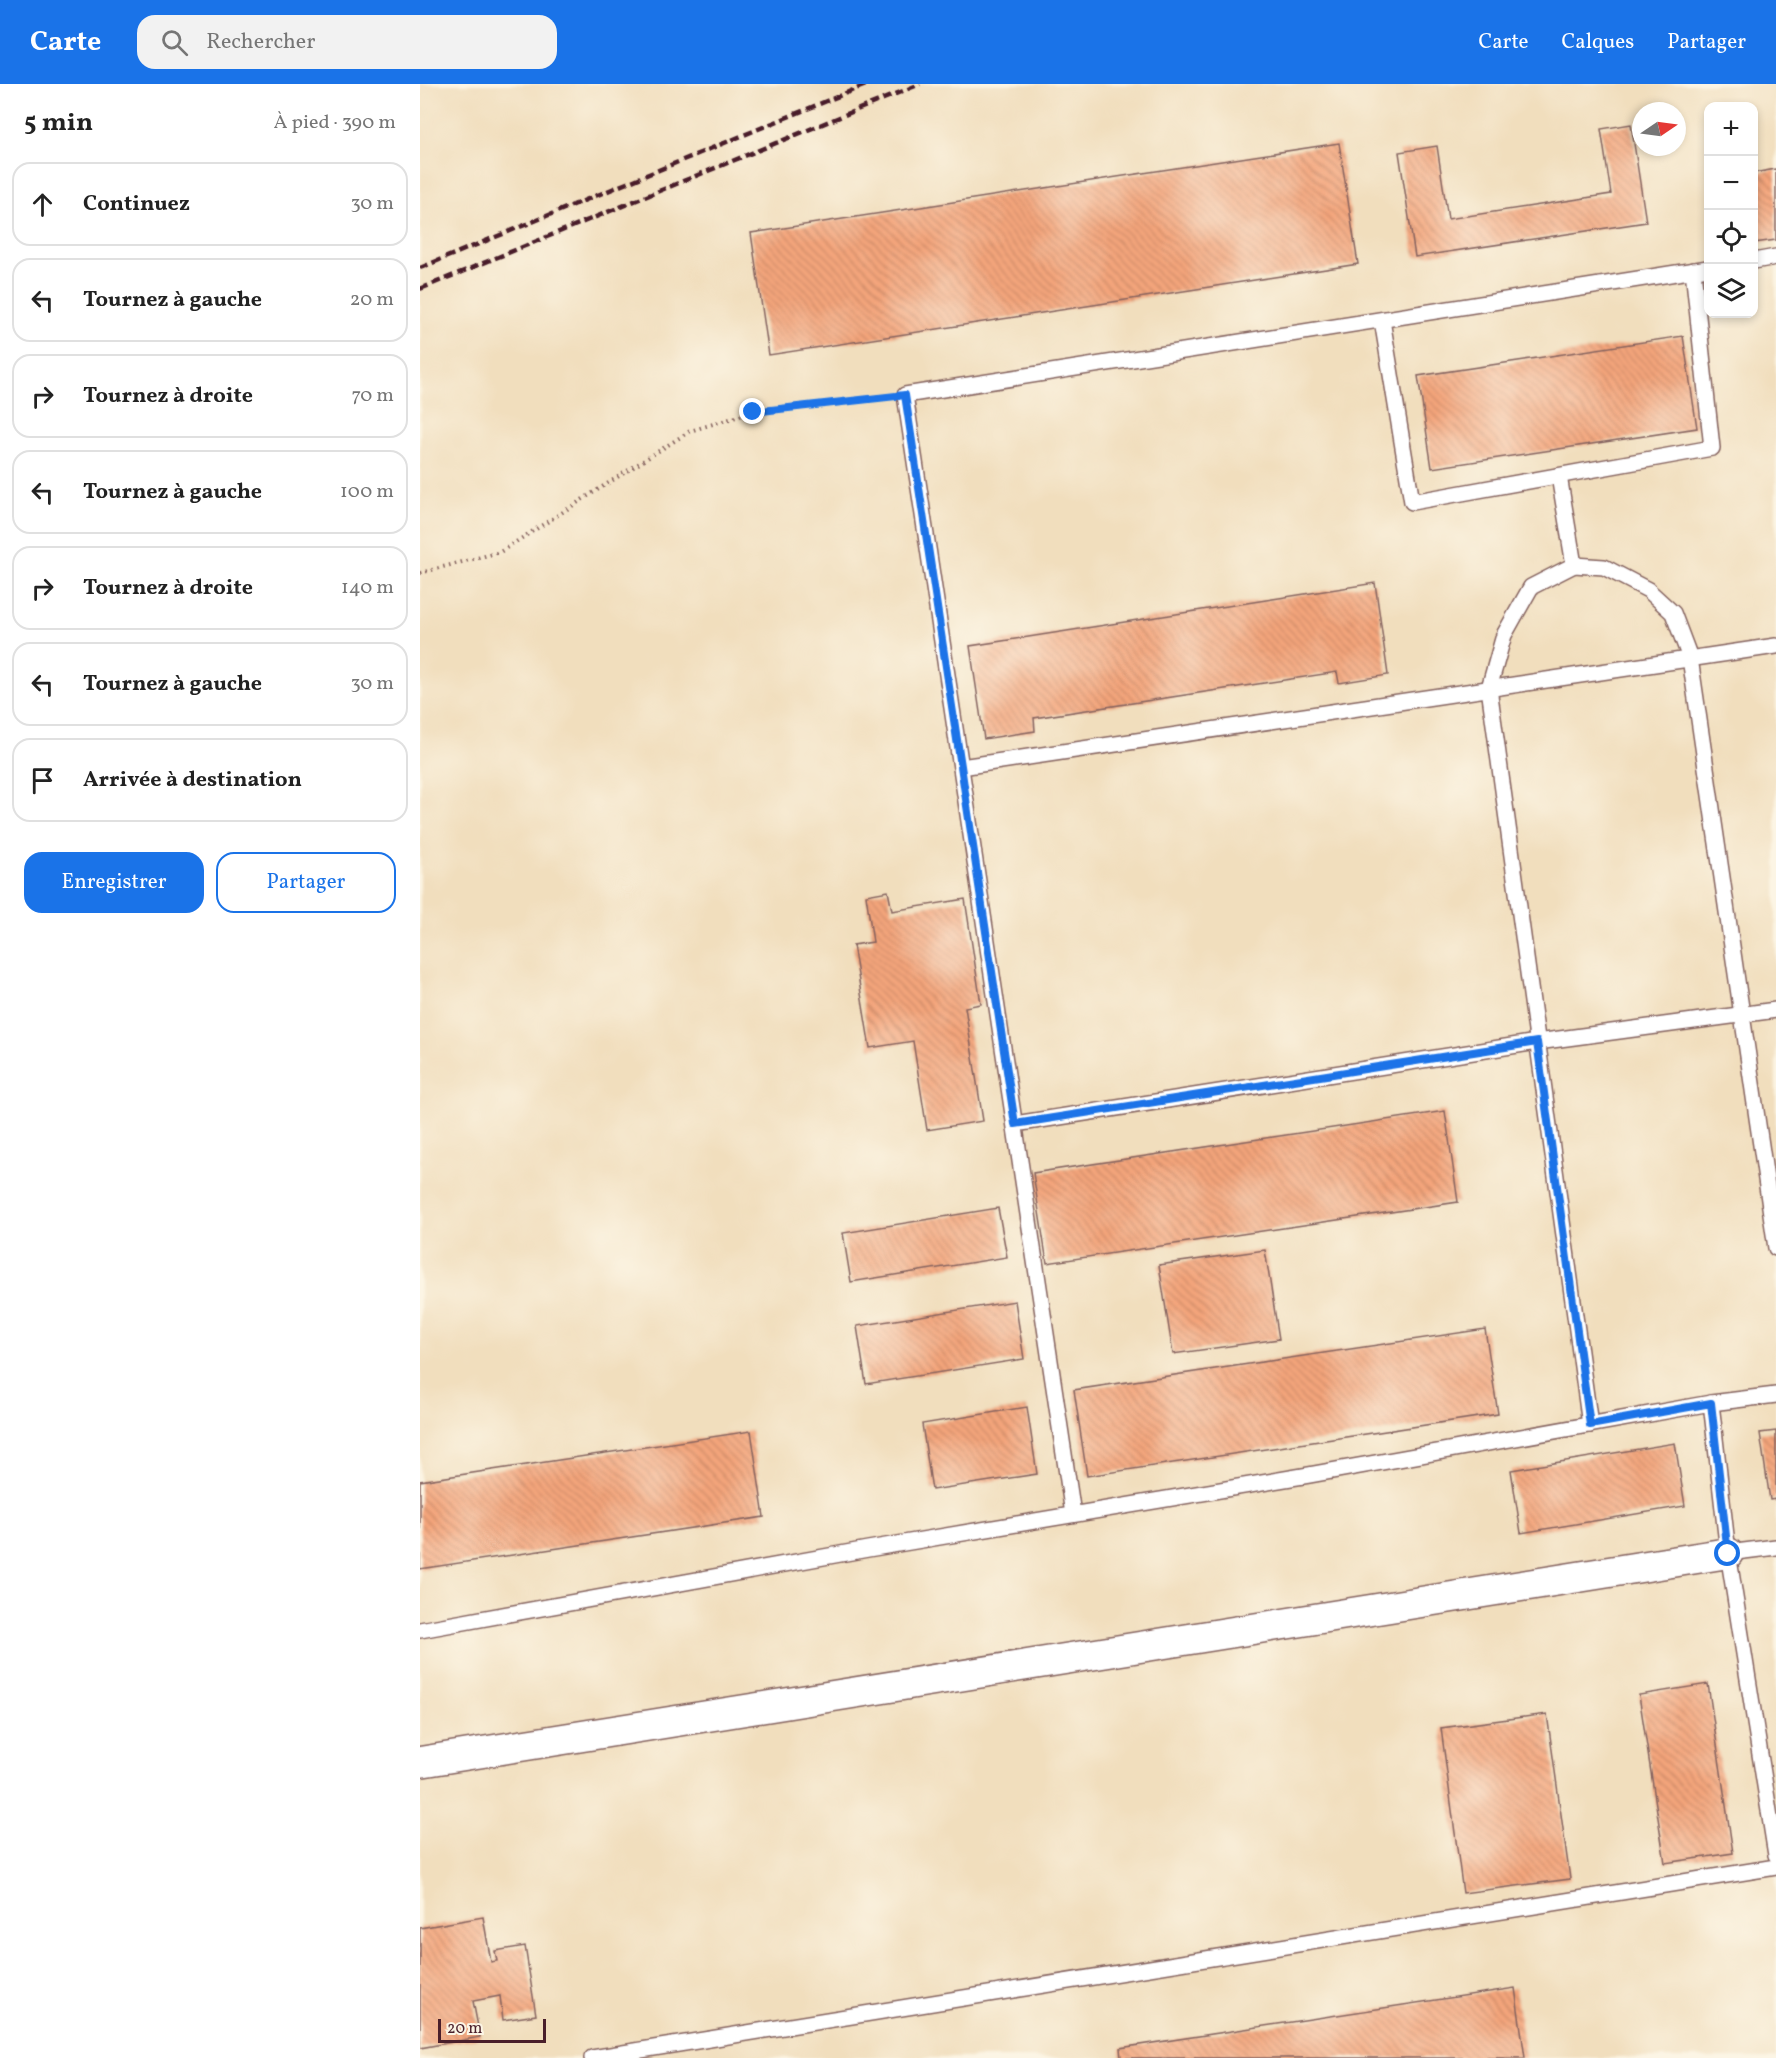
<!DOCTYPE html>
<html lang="fr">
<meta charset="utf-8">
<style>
body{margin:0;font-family:Vollkorn,serif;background:#f2f2f2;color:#222}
.controls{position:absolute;right:18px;top:18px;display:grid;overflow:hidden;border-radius:12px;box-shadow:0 3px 9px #0003}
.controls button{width:54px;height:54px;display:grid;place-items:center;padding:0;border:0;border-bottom:2px solid #e0e0e0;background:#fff;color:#222;font:30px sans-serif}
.compass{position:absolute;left:1212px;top:18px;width:54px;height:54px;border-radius:50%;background:#fff;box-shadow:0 3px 9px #0003;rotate:77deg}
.scale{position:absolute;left:18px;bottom:15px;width:108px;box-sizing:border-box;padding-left:6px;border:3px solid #4a1f2b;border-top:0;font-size:16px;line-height:21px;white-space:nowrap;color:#4a1f2b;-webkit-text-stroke:4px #fcf5e5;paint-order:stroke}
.stop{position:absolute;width:18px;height:18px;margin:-14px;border:4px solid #1a73e8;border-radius:50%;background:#fff}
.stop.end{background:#1a73e8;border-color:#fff;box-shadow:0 2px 6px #0008}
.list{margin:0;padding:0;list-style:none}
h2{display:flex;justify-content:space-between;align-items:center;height:78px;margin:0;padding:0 24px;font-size:26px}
h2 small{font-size:20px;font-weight:400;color:#767676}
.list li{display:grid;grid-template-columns:39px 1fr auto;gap:18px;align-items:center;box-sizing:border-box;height:84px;margin:0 12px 12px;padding:0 12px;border:2px solid #e0e0e0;border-radius:18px}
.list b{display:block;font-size:22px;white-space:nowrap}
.list em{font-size:20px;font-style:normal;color:#767676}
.actions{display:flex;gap:12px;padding:18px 24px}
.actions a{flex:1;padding:14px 0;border:2px solid #1a73e8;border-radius:18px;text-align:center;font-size:21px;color:#1a73e8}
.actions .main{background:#1a73e8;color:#fff}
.icon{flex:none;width:33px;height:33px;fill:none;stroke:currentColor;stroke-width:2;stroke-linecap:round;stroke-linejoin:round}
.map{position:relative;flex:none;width:1356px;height:1974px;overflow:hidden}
header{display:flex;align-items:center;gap:36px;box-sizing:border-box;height:84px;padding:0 30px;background:#1a73e8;color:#fff}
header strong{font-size:28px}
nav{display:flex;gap:33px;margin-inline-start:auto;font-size:21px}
.search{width:420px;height:54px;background:#f2f2f2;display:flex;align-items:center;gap:15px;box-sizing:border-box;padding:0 21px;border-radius:18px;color:#767676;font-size:22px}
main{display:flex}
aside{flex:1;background:#fff}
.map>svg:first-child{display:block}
.building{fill:url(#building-back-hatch)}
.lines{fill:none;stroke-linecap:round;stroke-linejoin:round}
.service-casing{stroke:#84625e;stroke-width:18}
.minor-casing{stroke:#84625e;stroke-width:33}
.path{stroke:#84625e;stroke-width:4;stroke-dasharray:1.5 4.5;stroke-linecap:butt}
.service{stroke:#fff;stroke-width:15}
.minor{stroke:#fff;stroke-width:30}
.rail{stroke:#4a1f2b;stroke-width:4.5;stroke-dasharray:9 4.5;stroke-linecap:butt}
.route{stroke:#1a73e8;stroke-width:8}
</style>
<header>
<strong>Carte</strong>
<div class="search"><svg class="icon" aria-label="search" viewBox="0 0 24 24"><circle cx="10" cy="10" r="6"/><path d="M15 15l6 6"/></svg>Rechercher</div>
<nav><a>Carte</a><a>Calques</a><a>Partager</a></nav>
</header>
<main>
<aside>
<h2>5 min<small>À pied · 390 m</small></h2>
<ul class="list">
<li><svg class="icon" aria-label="ahead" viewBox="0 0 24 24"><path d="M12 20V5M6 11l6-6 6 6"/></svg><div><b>Continuez</b></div><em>30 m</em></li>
<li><svg class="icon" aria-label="left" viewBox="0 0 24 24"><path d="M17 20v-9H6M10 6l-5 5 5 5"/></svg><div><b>Tournez à gauche</b></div><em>20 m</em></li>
<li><svg class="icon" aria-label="right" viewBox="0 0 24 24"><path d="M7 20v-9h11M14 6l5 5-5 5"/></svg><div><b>Tournez à droite</b></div><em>70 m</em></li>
<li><svg class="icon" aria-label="left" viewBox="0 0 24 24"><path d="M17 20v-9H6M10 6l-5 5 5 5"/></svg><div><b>Tournez à gauche</b></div><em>100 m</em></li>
<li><svg class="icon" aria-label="right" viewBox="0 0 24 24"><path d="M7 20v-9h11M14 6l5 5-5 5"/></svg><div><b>Tournez à droite</b></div><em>140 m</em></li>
<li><svg class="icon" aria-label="left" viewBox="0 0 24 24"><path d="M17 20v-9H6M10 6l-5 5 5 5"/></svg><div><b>Tournez à gauche</b></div><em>30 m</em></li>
<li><svg class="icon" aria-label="arrive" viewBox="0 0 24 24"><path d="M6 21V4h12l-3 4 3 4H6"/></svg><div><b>Arrivée à destination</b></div></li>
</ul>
<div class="actions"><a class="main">Enregistrer</a><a>Partager</a></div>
</aside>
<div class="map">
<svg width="1356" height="1974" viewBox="0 0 1356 1974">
<defs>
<pattern id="building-back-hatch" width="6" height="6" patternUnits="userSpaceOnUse" patternTransform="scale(1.5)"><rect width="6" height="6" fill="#f4a57b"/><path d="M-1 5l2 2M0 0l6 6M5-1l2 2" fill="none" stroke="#c88665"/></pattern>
</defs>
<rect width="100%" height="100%" fill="#fcf5e5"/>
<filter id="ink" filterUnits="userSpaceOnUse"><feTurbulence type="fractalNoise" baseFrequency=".0167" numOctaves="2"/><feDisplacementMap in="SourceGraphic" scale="12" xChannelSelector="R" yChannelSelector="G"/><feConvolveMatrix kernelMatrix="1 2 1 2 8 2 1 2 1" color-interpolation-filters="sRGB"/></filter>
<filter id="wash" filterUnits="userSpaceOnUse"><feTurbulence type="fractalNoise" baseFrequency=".008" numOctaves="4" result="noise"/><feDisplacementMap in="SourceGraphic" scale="24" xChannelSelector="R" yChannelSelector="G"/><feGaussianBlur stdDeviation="1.35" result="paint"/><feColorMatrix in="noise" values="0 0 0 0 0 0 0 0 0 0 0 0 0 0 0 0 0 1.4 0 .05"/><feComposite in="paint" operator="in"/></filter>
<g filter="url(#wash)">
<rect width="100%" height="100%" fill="#f1debd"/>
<g id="blocks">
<g class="building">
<polygon points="1211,40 1226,138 995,173 979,68 1017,62 1028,135 1191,110 1181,45"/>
<polygon points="919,59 938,180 349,271 331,149"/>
<polygon points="1356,85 1356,156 1334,159 1334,89"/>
<polygon points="1263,252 1277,344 1012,384 998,292"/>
<polygon points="955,499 968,591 919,599 917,588 614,634 615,647 564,655 550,562"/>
<polygon points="468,807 472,827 545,815 561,920 545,923 563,1037 507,1046 493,957 450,964 433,861 453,858 446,811"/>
<polygon points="1025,1027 1038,1118 627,1179 613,1089"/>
<polygon points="578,1124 587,1173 431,1198 423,1149"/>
<polygon points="845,1166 859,1255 753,1270 739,1181"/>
<polygon points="595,1217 604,1275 446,1300 437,1242"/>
<polygon points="1065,1245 1078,1330 667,1392 654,1306"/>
<polygon points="607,1323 617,1390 512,1406 502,1340"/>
<polygon points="331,1347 344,1433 0,1485 0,1397"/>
<polygon points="1356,1347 1356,1415 1350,1416 1340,1349"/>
<polygon points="1255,1359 1265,1422 1101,1449 1091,1386"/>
<polygon points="1288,1600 1313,1769 1245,1779 1219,1611"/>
<polygon points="1127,1630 1150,1795 1043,1809 1021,1644"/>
<polygon points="63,1833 71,1878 77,1877 75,1867 105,1862 116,1931 83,1936 80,1912 53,1917 60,1953 0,1964 0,1844"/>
<polygon points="1095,1904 1105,1974 701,1974 700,1964"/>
</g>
</g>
</g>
<g filter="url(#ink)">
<use href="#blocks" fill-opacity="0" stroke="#84625e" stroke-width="1.5"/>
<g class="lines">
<defs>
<g id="service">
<polyline points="1334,177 1356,173"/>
<polyline points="962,236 992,418 1292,364 1273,186"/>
<polyline points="1139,392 1154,481 1184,483 1228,506 1253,529 1270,574 1356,1164"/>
<polyline points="1154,481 1111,503 1084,551 1069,604 1170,1341"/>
<polyline points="541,683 1356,562"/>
<polyline points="595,1040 1117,958 1356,926"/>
<polyline points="1291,1319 1356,1311"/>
<polyline points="653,1430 485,311 1288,184"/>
<polyline points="1356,1463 1308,1469 1356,1771"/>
<polyline points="0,1546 448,1465 889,1391 1291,1319 1308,1469"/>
<polyline points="172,1974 1356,1783"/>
</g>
<polyline id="minor" points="0,1678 1308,1469"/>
</defs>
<use href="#service" class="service-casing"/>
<use href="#minor" class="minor-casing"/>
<polyline class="path" points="0,489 80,468 270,347 333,328 459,314"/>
<use href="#service" class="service"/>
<use href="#minor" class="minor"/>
<g class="rail">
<polyline points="0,184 448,0"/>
<polyline points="0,205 500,0"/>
</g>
</g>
</g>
<g class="lines" filter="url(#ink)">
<polyline class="route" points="333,328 485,311 595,1040 1117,958 1170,1341 1291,1319 1308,1470"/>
</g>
</svg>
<div class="controls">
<button>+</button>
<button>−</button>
<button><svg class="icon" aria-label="locate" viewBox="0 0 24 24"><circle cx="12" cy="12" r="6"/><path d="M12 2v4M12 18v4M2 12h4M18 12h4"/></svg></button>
<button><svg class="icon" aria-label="layers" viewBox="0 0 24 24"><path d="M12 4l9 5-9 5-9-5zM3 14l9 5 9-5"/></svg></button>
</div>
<svg class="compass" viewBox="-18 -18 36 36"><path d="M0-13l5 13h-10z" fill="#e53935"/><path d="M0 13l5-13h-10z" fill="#767676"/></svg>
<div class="scale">20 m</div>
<div class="stop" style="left:1308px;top:1470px"></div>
<div class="stop end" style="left:333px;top:328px"></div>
</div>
</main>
